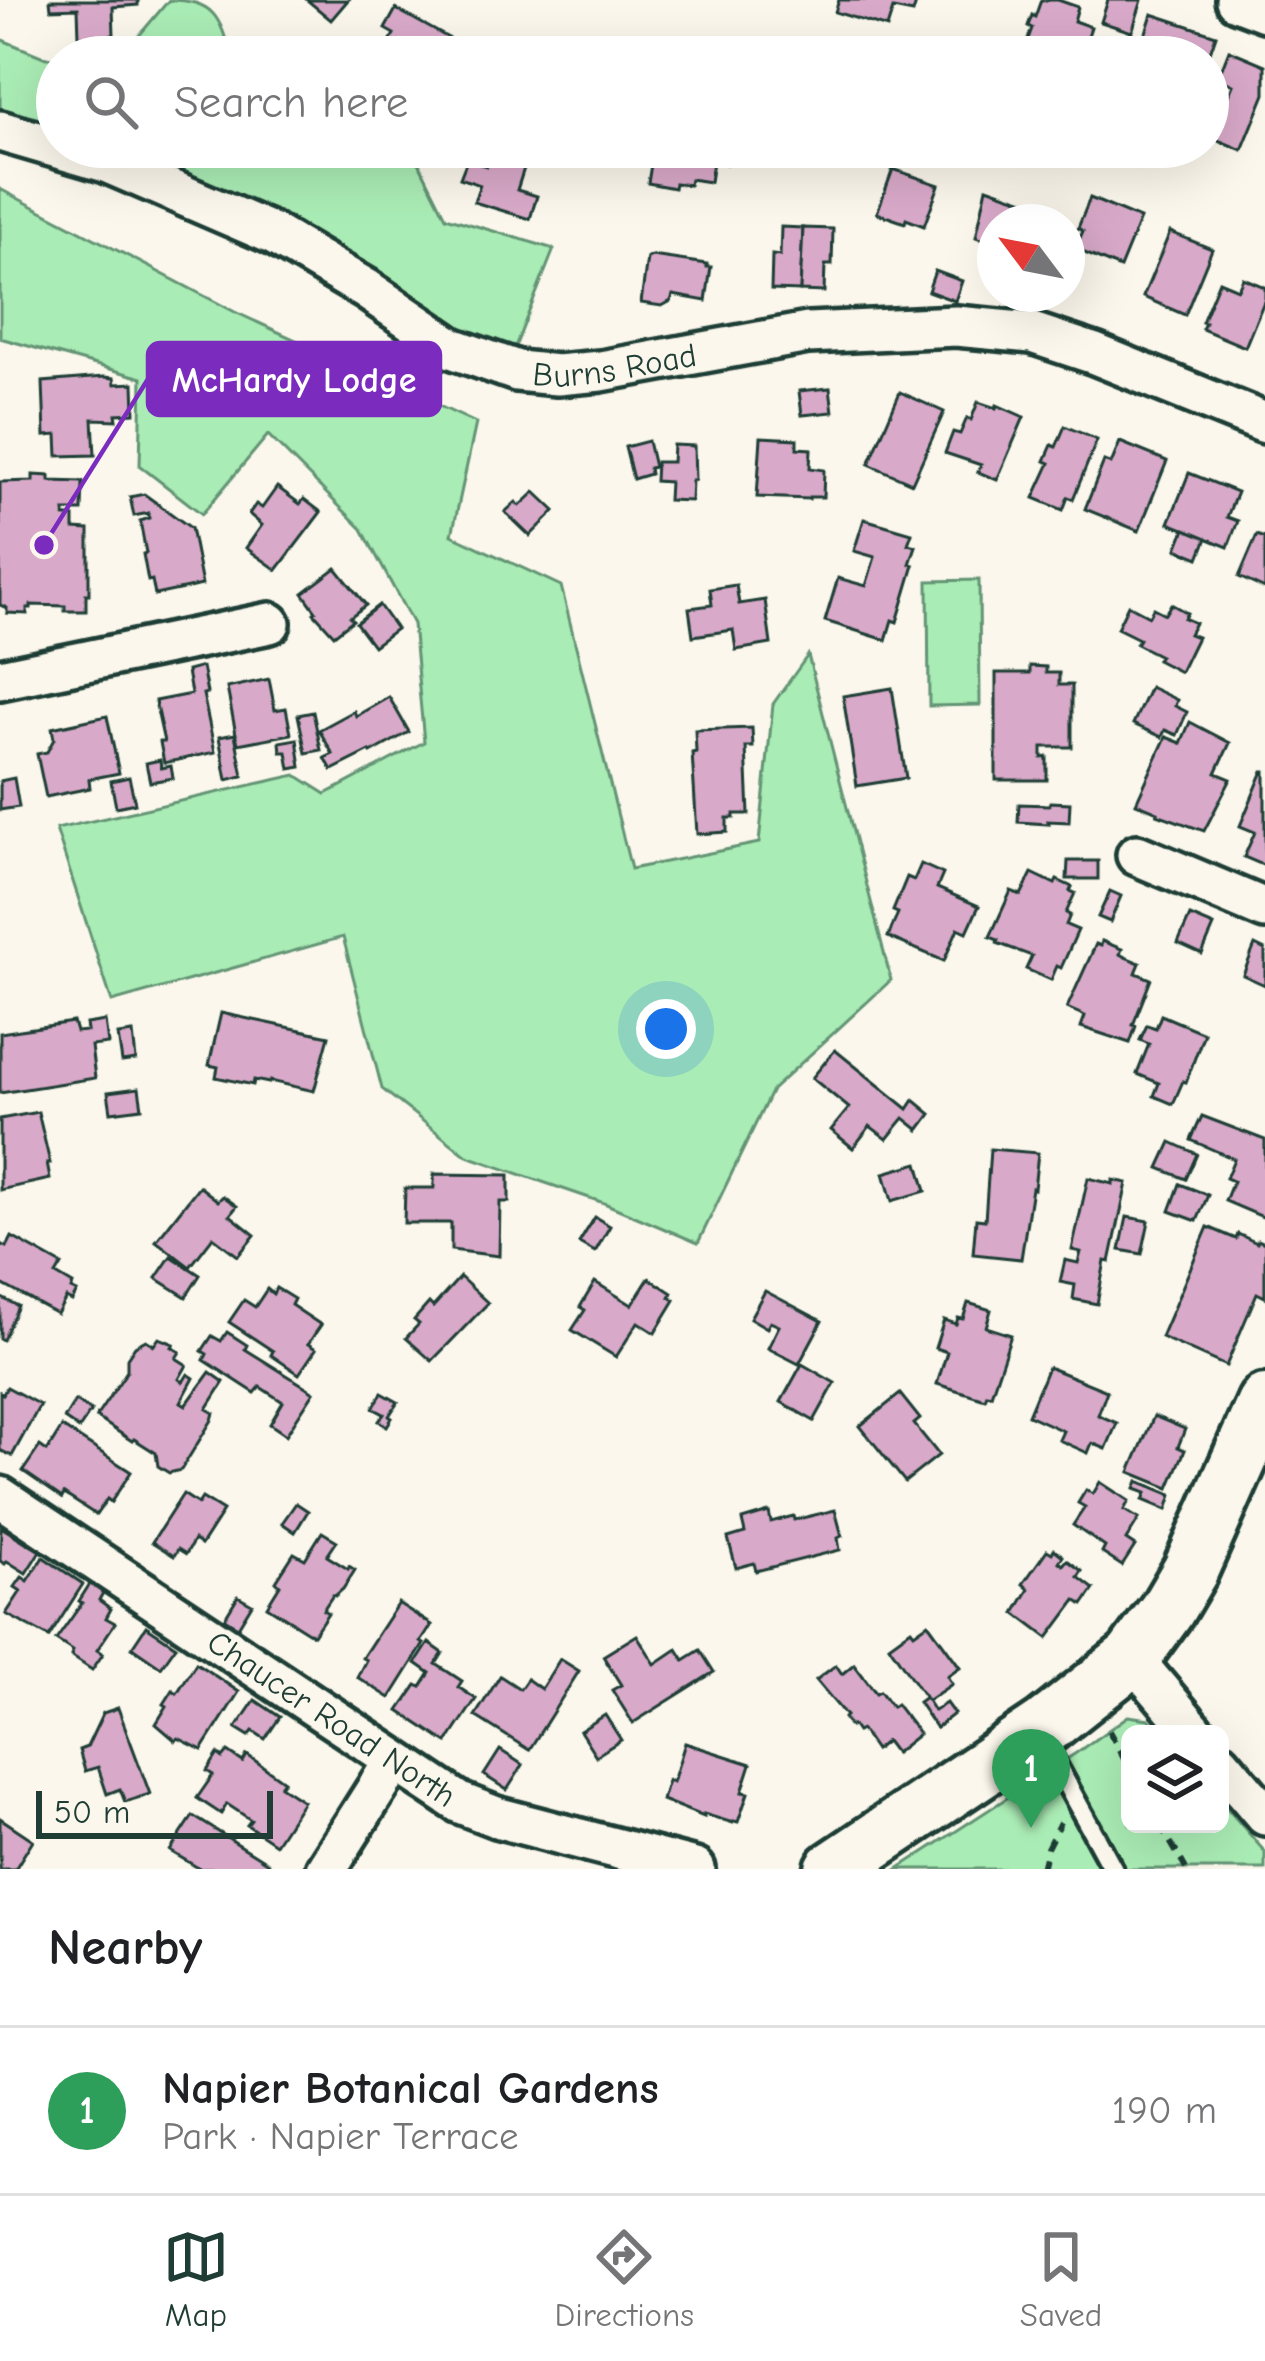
<!DOCTYPE html>
<meta charset="utf-8">
<style>
body{margin:0;font-family:"Comic Neue",sans-serif;background:#f6f6f6;color:#202124}
.controls{position:absolute;right:36px;bottom:36px;display:grid;overflow:hidden;border-radius:18px;box-shadow:0 12px 48px #0002}
.controls button{width:108px;height:108px;display:grid;place-items:center;padding:0;border:0;border-bottom:3px solid #e0e0e0;background:#fff;color:#202124;font:60px sans-serif}
.compass{position:absolute;left:977px;top:204px;width:108px;height:108px;border-radius:50%;background:#fff;box-shadow:0 12px 48px #0002;rotate:302deg}
.scale{position:absolute;left:36px;bottom:30px;width:237px;box-sizing:border-box;padding-left:12px;border:6px solid #1f3d34;border-top:0;font-size:33px;line-height:42px;white-space:nowrap;color:#1f3d34;-webkit-text-stroke:9px #fbf7ec;paint-order:stroke}
.you{position:absolute;left:666px;top:1029px;width:42px;height:42px;margin:-30px;border:9px solid #fff;border-radius:50%;background:#1a73e8;box-shadow:0 0 0 18px #1a73e833}
.badge{display:grid;place-items:center;width:78px;height:78px;border-radius:50%;background:#1f3d34;color:#fff;font-size:39px;font-weight:700}
.pin{position:absolute;translate:-50% -99px;filter:drop-shadow(0 3px 6px #0008)}
.pin::after{content:'';position:absolute;top:63px;width:42px;height:36px;background:inherit;clip-path:polygon(0 0,100% 0,50% 100%)}
.list{margin:0;padding:0;list-style:none}
h2{display:flex;justify-content:space-between;align-items:center;height:156px;margin:0;padding:0 48px;font-size:51px}
h2 small{font-size:39px;font-weight:400;color:#757577}
.list li{display:grid;grid-template-columns:78px 1fr auto;gap:36px;align-items:center;box-sizing:border-box;height:168px;padding:0 48px;border-top:3px solid #e0e0e0}
.list b{display:block;font-size:45px;white-space:nowrap}
.list p{margin:0;font-size:39px;white-space:nowrap;color:#757577}
.list em{font-size:39px;font-style:normal;color:#757577}
.icon{flex:none;width:66px;height:66px;fill:none;stroke:currentColor;stroke-width:2;stroke-linecap:round;stroke-linejoin:round}
.map{position:relative;flex:none;width:1265px;height:1869px;overflow:hidden}
.search{position:absolute;background:#fff;box-shadow:0 12px 48px #0002;left:36px;right:36px;top:36px;height:132px;display:flex;align-items:center;gap:30px;box-sizing:border-box;padding:0 42px;border-radius:66px;color:#757577;font-size:45px}
.sheet{height:324px;background:#fff}
nav{display:flex;justify-content:space-around;align-items:center;box-sizing:border-box;height:168px;border-top:3px solid #e0e0e0;background:#fff;font-size:33px;color:#757577}
nav a{display:grid;justify-items:center;gap:6px}
nav .on{color:#1f3d34}
.map>svg:first-child{display:block}
.green{fill:#aaecb5;stroke:#649474;stroke-width:3}
.building{fill:#d9a9c9;stroke:#1f3d34;stroke-width:3}
.lines{fill:none;stroke-linecap:round;stroke-linejoin:round}
.lane-casing{stroke:#1f3d34;stroke-width:27}
.street-casing{stroke:#1f3d34;stroke-width:48}
.secondary-casing{stroke:#1f3d34;stroke-width:63}
.path{stroke:#1f3d34;stroke-width:6;stroke-dasharray:12 9;stroke-linecap:butt}
.lane{stroke:#fbf7ec;stroke-width:18}
.street{stroke:#fbf7ec;stroke-width:39}
.secondary{stroke:#fbf7ec;stroke-width:54}
.labels{text-anchor:middle;stroke-width:9;stroke-linejoin:round;paint-order:stroke}
.street-label{font-size:33px;fill:#1f3d34;stroke:#fbf7ec}
.leader{fill:none;stroke:#7b2cbf;stroke-width:4.5}
.callout-dot{fill:#7b2cbf;stroke:#fbf7ec;stroke-width:4.5}
.callout{fill:#7b2cbf;stroke:#7b2cbf;stroke-width:4.5}
.callout-label{font-size:36px;text-anchor:middle;font-weight:bold;fill:#fff}
</style>
<div class="map">
<svg width="1265" height="1869" viewBox="0 0 1265 1869">
<rect width="100%" height="100%" fill="#fbf7ec"/>
<filter id="ink" filterUnits="userSpaceOnUse"><feTurbulence type="fractalNoise" baseFrequency=".00833" numOctaves="2"/><feDisplacementMap in="SourceGraphic" scale="24" xChannelSelector="R" yChannelSelector="G"/><feConvolveMatrix kernelMatrix="1 2 1 2 8 2 1 2 1" color-interpolation-filters="sRGB"/></filter>
<g filter="url(#ink)">
<g class="green">
<path d="M169,0C214,0 220,17 231,57H121Z"/>
<polygon points="0,39 46,58 57,58 57,147 411,147 446,217 554,249 507,367 421,337 118,178 0,139"/>
<polygon points="0,189 235,312 476,423 452,535 561,586 631,869 759,843 773,704 808,655 891,980 772,1090 698,1243 604,1203 467,1156 382,1089 343,937 112,1002 56,829 296,775 326,794 424,742 413,624 362,529 268,435 202,514 140,466 142,378 0,338"/>
<polygon points="979,580 980,705 929,706 928,581"/>
<polygon points="1128,1716 1149,1719 1162,1734 1130,1734 1130,1824 1220,1824 1220,1800 1265,1852 1265,1869 898,1869 1076,1753"/>
</g>
<g class="building">
<polygon points="50,0 138,0 138,5 113,7 114,35 79,37 78,8 51,9"/>
<polygon points="307,0 348,0 331,20"/>
<polygon points="839,0 917,0 913,13 893,9 887,28 835,12"/>
<polygon points="1041,0 1058,0 1078,7 1074,21 1091,27 1081,57 1032,55 1035,45 1027,42 1032,28 1028,26 1032,15 1035,17"/>
<polygon points="1108,0 1142,0 1132,32 1101,22"/>
<polygon points="396,9 452,40 443,57 389,57 383,54 394,34 385,29"/>
<polygon points="1152,14 1216,35 1208,58 1138,57"/>
<polygon points="1229,50 1265,65 1265,94 1242,150 1208,136 1209,100 1224,106 1233,85 1218,78"/>
<polygon points="639,147 729,147 726,164 713,161 710,182 690,179 689,185 675,183 674,188 648,183 653,152 638,149"/>
<polygon points="491,151 526,162 517,190 537,196 530,219 474,202 480,185 460,178 467,160 486,166"/>
<polygon points="893,169 939,185 924,226 906,219 905,223 877,213"/>
<polygon points="987,187 1036,204 1030,222 995,222 995,244 976,237"/>
<polygon points="1090,198 1140,219 1120,268 1075,249 1083,231 1078,228"/>
<polygon points="781,227 803,228 800,291 771,290 772,255 780,256"/>
<polygon points="803,228 833,229 832,265 825,265 824,292 800,291"/>
<polygon points="1170,232 1212,249 1185,315 1143,297"/>
<polygon points="652,256 707,264 707,267 711,267 706,301 673,295 671,301 662,306 641,303 647,258"/>
<polygon points="935,271 962,281 955,301 928,291"/>
<polygon points="1243,278 1265,287 1265,299 1245,347 1202,329 1205,323 1202,322 1219,281 1238,289"/>
<polygon points="104,377 114,378 115,384 134,383 135,413 116,414 117,420 93,419 95,455 58,456 57,435 45,436 43,382"/>
<polygon points="830,388 833,412 802,415 799,391"/>
<polygon points="900,392 944,412 912,483 869,464"/>
<polygon points="978,402 996,408 997,405 1024,417 997,480 978,472 981,465 945,453 953,432 960,434 967,418 971,420"/>
<polygon points="1065,426 1097,440 1073,499 1068,497 1063,510 1034,498 1050,463 1045,461 1052,445 1056,447"/>
<polygon points="761,437 797,439 797,448 811,449 810,468 824,470 823,497 809,497 809,499 757,497"/>
<polygon points="648,441 654,467 649,468 650,474 633,479 625,447"/>
<polygon points="1120,442 1167,461 1139,531 1085,509 1104,461 1111,464"/>
<polygon points="673,445 694,446 695,480 692,480 691,501 668,500 669,482 655,481 656,462 672,462"/>
<polygon points="1189,473 1237,492 1227,517 1238,521 1228,547 1169,523"/>
<polygon points="33,475 50,476 50,481 83,482 82,511 65,511 65,517 74,517 74,529 89,530 89,594 86,594 86,611 65,611 65,606 31,605 31,608 27,608 27,614 7,613 7,608 0,605 0,482 33,481"/>
<polygon points="277,487 300,504 304,499 321,512 277,570 246,548 262,525 249,514 256,504 262,508"/>
<polygon points="535,492 555,511 530,536 505,512 516,502 520,506"/>
<polygon points="144,494 191,528 202,585 155,595 152,580 148,581 143,554 146,553 140,521 149,518 148,513 134,516 130,497"/>
<polygon points="864,519 912,533 908,544 916,546 910,564 914,565 897,622 892,620 886,640 825,621 838,578 866,586 875,557 854,551"/>
<polygon points="1185,529 1207,538 1199,558 1177,549"/>
<polygon points="1257,535 1265,538 1265,589 1239,577"/>
<polygon points="336,568 366,605 350,617 353,620 334,635 314,613 316,611 303,593"/>
<polygon points="736,585 739,604 765,600 771,644 736,650 733,630 693,636 689,608 712,605 710,589"/>
<polygon points="1171,604 1187,613 1184,618 1195,623 1189,634 1197,637 1180,672 1157,660 1160,656 1136,644 1139,639 1117,628 1128,605 1149,616 1153,608 1165,614"/>
<polygon points="379,605 396,629 373,646 356,623"/>
<polygon points="1030,666 1046,667 1046,673 1059,673 1059,685 1072,685 1072,747 1042,747 1042,758 1047,757 1047,780 996,780 996,673 1030,673"/>
<polygon points="202,667 207,693 203,694 215,752 164,763 160,742 164,742 155,701 191,694 187,671"/>
<polygon points="269,679 275,710 286,708 291,734 238,744 227,688"/>
<polygon points="1150,687 1177,700 1175,706 1187,712 1177,735 1165,730 1162,737 1133,724"/>
<polygon points="892,688 906,778 857,786 843,696"/>
<polygon points="389,697 409,732 371,753 370,751 332,770 325,758 333,754 319,730 354,711 356,716"/>
<polygon points="313,712 321,750 306,753 298,715"/>
<polygon points="107,716 119,773 89,779 90,788 46,797 37,754 47,752 54,739 52,728"/>
<polygon points="1190,722 1230,743 1216,773 1231,779 1204,831 1157,814 1158,812 1136,803 1166,737 1181,743"/>
<polygon points="752,728 753,747 746,747 749,814 734,814 734,818 727,818 727,832 697,834 692,753 696,752 695,730"/>
<polygon points="235,734 243,776 227,780 219,737"/>
<polygon points="297,739 301,767 290,769 287,752 281,752 280,742"/>
<polygon points="160,760 161,768 171,766 173,778 150,782 146,763"/>
<polygon points="1263,771 1265,771 1265,866 1244,857 1255,832 1240,826"/>
<polygon points="129,777 135,803 116,807 111,781"/>
<polygon points="14,778 19,807 0,810 0,781"/>
<polygon points="1050,802 1070,803 1069,822 1048,821 1049,824 1018,822 1019,804 1049,805"/>
<polygon points="1068,861 1098,861 1098,879 1067,879"/>
<polygon points="921,864 943,874 937,888 979,906 967,932 958,928 944,961 888,937 898,913 893,911 907,877 914,880"/>
<polygon points="1032,873 1055,884 1057,880 1072,887 1070,891 1075,893 1066,913 1070,915 1066,925 1078,930 1061,968 1057,966 1051,980 1026,969 1032,956 997,943 998,940 990,937 1011,891 1021,895"/>
<polygon points="1110,891 1121,896 1110,922 1098,917"/>
<polygon points="1190,916 1214,926 1202,954 1178,943"/>
<polygon points="1102,941 1122,949 1120,954 1125,957 1140,963 1136,973 1151,979 1133,1025 1136,1026 1130,1043 1081,1027 1085,1016 1067,1008 1096,944 1101,946"/>
<polygon points="1255,945 1265,950 1265,985 1243,975"/>
<polygon points="221,1013 329,1036 314,1091 270,1081 269,1083 254,1080 253,1085 216,1077 218,1067 209,1065"/>
<polygon points="1161,1015 1204,1033 1186,1082 1183,1081 1173,1104 1154,1096 1159,1083 1137,1074 1149,1044 1140,1040 1147,1025 1156,1028"/>
<polygon points="105,1021 108,1044 91,1046 95,1078 0,1093 0,1033 73,1022 76,1032 87,1031 86,1024"/>
<polygon points="133,1033 136,1060 122,1062 118,1035"/>
<polygon points="835,1050 908,1109 914,1100 931,1114 919,1130 904,1118 887,1139 870,1126 853,1148 831,1130 849,1108 812,1078"/>
<polygon points="139,1088 142,1108 111,1112 108,1092"/>
<polygon points="38,1112 50,1163 47,1163 50,1179 0,1190 0,1119"/>
<polygon points="1202,1116 1265,1140 1265,1218 1225,1201 1233,1181 1226,1178 1234,1159 1191,1140"/>
<polygon points="1171,1142 1197,1154 1186,1179 1159,1168"/>
<polygon points="990,1149 1038,1153 1034,1189 1032,1188 1021,1259 973,1254 976,1219 985,1220"/>
<polygon points="918,1163 926,1191 892,1201 884,1173"/>
<polygon points="434,1174 509,1175 509,1202 500,1202 499,1256 451,1250 451,1223 404,1223 405,1188 434,1188"/>
<polygon points="1088,1178 1113,1184 1113,1180 1127,1183 1110,1262 1105,1261 1097,1304 1073,1299 1075,1285 1060,1282 1065,1260 1078,1263 1081,1252 1072,1250"/>
<polygon points="1180,1184 1208,1195 1197,1221 1170,1211"/>
<polygon points="199,1186 218,1201 223,1196 237,1206 230,1215 255,1235 238,1256 213,1237 190,1267 156,1241"/>
<polygon points="595,1217 610,1226 595,1252 579,1243"/>
<polygon points="1127,1217 1149,1221 1142,1254 1120,1250"/>
<polygon points="1208,1227 1236,1239 1238,1234 1257,1243 1258,1240 1265,1243 1265,1297 1257,1293 1226,1366 1161,1337"/>
<polygon points="12,1237 62,1265 56,1275 73,1285 71,1289 77,1292 72,1301 66,1298 57,1314 0,1283 0,1244 7,1247"/>
<polygon points="171,1256 200,1275 186,1297 156,1278"/>
<polygon points="460,1277 488,1303 432,1361 406,1338 419,1324 414,1320 429,1303 433,1307"/>
<polygon points="649,1278 672,1293 670,1297 675,1300 655,1333 638,1322 616,1357 572,1330 585,1310 580,1307 595,1282 632,1305"/>
<polygon points="276,1288 294,1299 291,1305 321,1325 308,1344 316,1349 299,1374 271,1355 273,1351 229,1322 244,1300 255,1307 267,1289 273,1294"/>
<polygon points="765,1291 822,1321 799,1364 768,1348 779,1326 770,1322 767,1328 750,1318"/>
<polygon points="0,1297 18,1306 3,1340 0,1339"/>
<polygon points="968,1303 991,1310 986,1327 1011,1335 991,1395 987,1394 985,1399 937,1384 947,1352 935,1348 944,1320 956,1324 958,1318 963,1319"/>
<polygon points="227,1332 247,1345 245,1349 314,1392 286,1435 270,1424 283,1402 260,1387 255,1393 204,1360 207,1354 202,1351 212,1336 221,1341"/>
<polygon points="159,1338 174,1344 172,1347 180,1352 176,1358 187,1365 179,1379 183,1382 188,1374 194,1378 181,1402 186,1405 210,1372 224,1382 207,1409 214,1413 212,1420 181,1470 169,1473 158,1466 156,1453 134,1439 132,1441 96,1417 127,1371 127,1358 135,1346 146,1340 154,1345"/>
<polygon points="802,1364 835,1383 814,1421 781,1402"/>
<polygon points="1048,1367 1107,1391 1098,1415 1117,1423 1106,1449 1092,1443 1088,1453 1059,1440 1063,1431 1028,1415"/>
<polygon points="7,1387 40,1405 12,1456 0,1450 0,1392 3,1394"/>
<polygon points="382,1393 398,1402 389,1416 392,1418 387,1426 379,1421 384,1414 373,1408"/>
<polygon points="900,1394 920,1419 914,1424 939,1455 905,1482 860,1426"/>
<polygon points="75,1401 91,1411 79,1429 64,1419"/>
<polygon points="1154,1416 1185,1429 1178,1447 1185,1450 1169,1488 1130,1472"/>
<polygon points="62,1427 131,1472 111,1502 107,1499 96,1515 64,1494 62,1498 23,1471 40,1446 47,1451"/>
<polygon points="1138,1481 1172,1495 1167,1510 1143,1500 1146,1493 1135,1489"/>
<polygon points="1100,1482 1129,1501 1124,1510 1139,1519 1126,1540 1135,1546 1122,1566 1102,1553 1105,1547 1073,1525 1085,1507 1078,1503 1086,1490 1093,1494"/>
<polygon points="183,1494 198,1504 202,1498 223,1511 201,1545 194,1540 186,1554 178,1549 174,1556 152,1542"/>
<polygon points="296,1503 308,1511 295,1532 282,1523"/>
<polygon points="835,1510 842,1536 838,1538 840,1550 756,1571 754,1563 736,1568 728,1538 745,1533 742,1520 769,1512 771,1522 793,1516 794,1520"/>
<polygon points="1,1527 40,1551 26,1573 7,1561 5,1564 0,1561"/>
<polygon points="322,1532 337,1541 327,1556 348,1569 349,1566 355,1570 343,1589 335,1596 333,1595 323,1610 328,1613 313,1635 267,1606 280,1585 276,1581 294,1553 305,1559"/>
<polygon points="1054,1549 1063,1556 1059,1562 1063,1565 1067,1560 1082,1571 1078,1577 1094,1589 1083,1605 1076,1600 1048,1638 1015,1613 1029,1589 1023,1584 1047,1550 1052,1553"/>
<polygon points="43,1557 83,1584 49,1637 6,1614 21,1591 15,1587 22,1577 28,1581"/>
<polygon points="91,1582 104,1591 99,1600 111,1609 106,1618 115,1623 97,1650 103,1654 92,1670 71,1656 73,1651 56,1640 82,1603 79,1601"/>
<polygon points="238,1596 252,1604 238,1627 224,1619"/>
<polygon points="398,1603 432,1625 421,1642 424,1644 390,1698 357,1677 366,1660 362,1658"/>
<polygon points="928,1623 960,1667 947,1676 952,1684 927,1701 889,1645 911,1629 914,1633"/>
<polygon points="146,1626 176,1646 161,1667 132,1647"/>
<polygon points="637,1635 655,1664 677,1649 684,1660 700,1650 714,1672 633,1723 612,1690 621,1685 603,1656"/>
<polygon points="429,1643 443,1653 436,1664 462,1681 458,1687 476,1699 447,1743 399,1711 417,1685 421,1687 430,1673 416,1663"/>
<polygon points="560,1659 579,1671 529,1750 475,1716 500,1676 520,1689 527,1679 541,1689"/>
<polygon points="196,1663 239,1692 202,1750 178,1738 176,1741 156,1724 167,1706 164,1704 173,1690 177,1693"/>
<polygon points="854,1664 876,1693 880,1691 892,1707 896,1704 919,1734 895,1753 886,1741 875,1750 861,1730 857,1732 852,1725 850,1727 844,1718 846,1716 816,1680 836,1665 842,1674"/>
<polygon points="925,1697 934,1711 946,1703 954,1714 936,1728 918,1702"/>
<polygon points="255,1700 280,1717 265,1739 253,1731 249,1736 236,1728"/>
<polygon points="118,1708 150,1794 125,1802 120,1789 107,1794 98,1767 85,1771 79,1750 87,1747 103,1713"/>
<polygon points="605,1715 621,1740 596,1756 580,1731"/>
<polygon points="685,1743 751,1764 742,1792 748,1793 738,1822 734,1821 733,1823 704,1814 704,1817 662,1800 668,1780 673,1782"/>
<polygon points="500,1750 523,1765 507,1790 484,1775"/>
<polygon points="228,1752 243,1762 247,1755 284,1781 280,1786 303,1801 275,1844 247,1825 251,1820 227,1804 221,1814 197,1798 213,1775 207,1771 218,1754 223,1758"/>
<polygon points="193,1816 268,1863 264,1869 200,1869 170,1851"/>
<polygon points="0,1818 33,1840 15,1869 0,1869"/>
</g>
<g class="lines">
<defs>
<polyline id="lane" points="1040,1735 1113,1869"/>
<g id="street">
<polyline points="1236,0 1265,11"/>
<path id="s1" d="M0,131L106,162L273,234L366,289L452,348L517,371L557,375L601,371L808,333L956,326L1032,333L1095,354L1265,423"/>
<polyline points="0,679 270,623"/>
<polyline points="1137,855 1265,909"/>
<path id="s2" d="M0,1497L460,1803L496,1817L695,1869"/>
<polyline points="1132,1658 1196,1734"/>
<polyline points="1220,1762 1265,1815"/>
<polyline points="326,1869 395,1760"/>
</g>
<polyline id="secondary" points="833,1869 1045,1727 1132,1658 1167,1610 1190,1571 1265,1402"/>
</defs>
<use href="#lane" class="lane-casing"/>
<use href="#street" class="street-casing"/>
<use href="#secondary" class="secondary-casing"/>
<g class="path">
<polyline points="1109,1731 1130,1770"/>
<polyline points="1160,1824 1186,1869"/>
<polyline points="1042,1869 1047,1848 1060,1822"/>
</g>
<use href="#lane" class="lane"/>
<use href="#street" class="street"/>
<use href="#secondary" class="secondary"/>
</g>
</g>
<g class="labels">
<g class="street-label">
<text dy="12" stroke="none"><textPath href="#s1" startOffset="672">Burns Road</textPath></text>
<text dy="12" stroke="none"><textPath href="#s2" startOffset="399">Chaucer Road North</textPath></text>
</g>
</g>
<path class="leader" d="M44 545L148 379"/>
<circle class="callout-dot" cx="44" cy="545" r="12"/>
<rect class="callout" x="148" y="343" width="292" height="72" rx="12"/>
<g class="callout-label">
<text x="294" y="392">McHardy Lodge</text>
</g>
</svg>
<div class="controls">
<button><svg class="icon" aria-label="layers" viewBox="0 0 24 24"><path d="M12 4l9 5-9 5-9-5zM3 14l9 5 9-5"/></svg></button>
</div>
<svg class="compass" viewBox="-18 -18 36 36"><path d="M0-13l5 13h-10z" fill="#e53935"/><path d="M0 13l5-13h-10z" fill="#757577"/></svg>
<div class="scale">50 m</div>
<div class="you"></div>
<div class="pin badge" style="left:1031px;top:1828px;background:#2e9e5b">1</div>
<div class="search"><svg class="icon" aria-label="search" viewBox="0 0 24 24"><circle cx="10" cy="10" r="6"/><path d="M15 15l6 6"/></svg>Search here</div>
</div>
<section class="sheet">
<h2>Nearby<small></small></h2>
<ul class="list">
<li><span class="badge" style="background:#2e9e5b">1</span><div><b>Napier Botanical Gardens</b><p>Park · Napier Terrace</p></div><em>190 m</em></li>
</ul>
</section>
<nav>
<a class="on"><svg class="icon" aria-label="map" viewBox="0 0 24 24"><path d="M3 6l6-2 6 2 6-2v14l-6 2-6-2-6 2zM9 4v14M15 6v14"/></svg>Map</a>
<a><svg class="icon" aria-label="directions" viewBox="0 0 24 24"><path d="M12 3l9 9-9 9-9-9zM9 14v-3h6M13 9l2 2-2 2"/></svg>Directions</a>
<a><svg class="icon" aria-label="saved" viewBox="0 0 24 24"><path d="M7 4h10v16l-5-4-5 4z"/></svg>Saved</a>
</nav>
